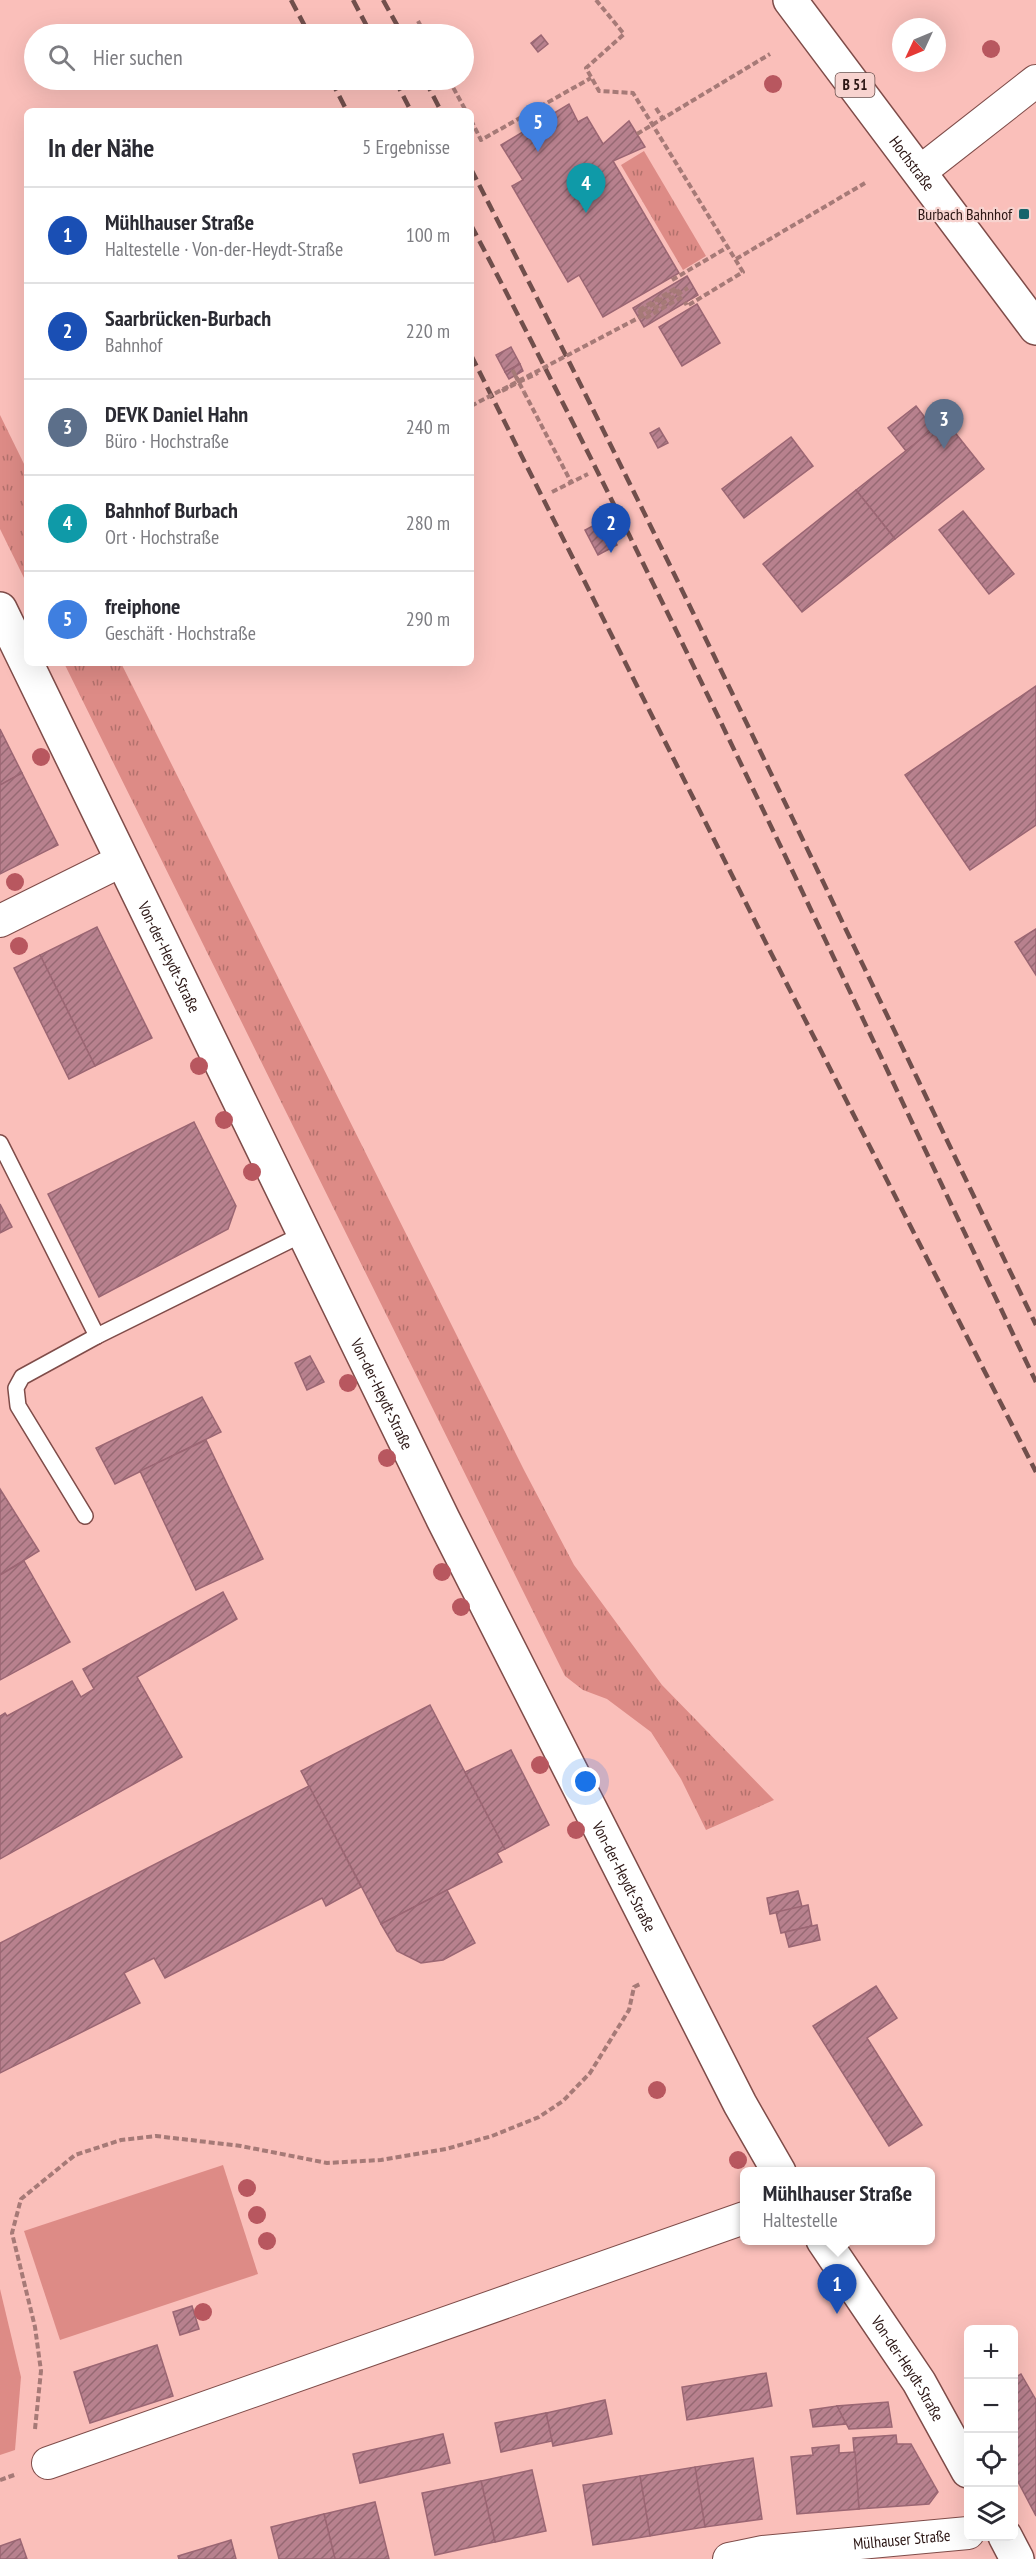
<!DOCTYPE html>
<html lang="de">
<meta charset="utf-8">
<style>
body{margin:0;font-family:"PT Sans Narrow",sans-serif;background:#f7f7f7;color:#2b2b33}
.controls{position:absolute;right:18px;bottom:18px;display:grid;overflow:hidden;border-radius:9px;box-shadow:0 6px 24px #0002}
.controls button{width:54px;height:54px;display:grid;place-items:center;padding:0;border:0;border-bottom:2px solid #e1e1e2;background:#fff;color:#2b2b33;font:30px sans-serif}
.compass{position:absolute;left:892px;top:18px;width:54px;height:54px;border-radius:50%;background:#fff;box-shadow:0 6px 24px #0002;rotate:226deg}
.you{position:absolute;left:586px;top:1782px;width:21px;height:21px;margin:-15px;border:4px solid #fff;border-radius:50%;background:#1a73e8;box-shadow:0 0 0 9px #1a73e833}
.badge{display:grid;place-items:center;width:39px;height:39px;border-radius:50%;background:#7c3aed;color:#fff;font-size:20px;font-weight:700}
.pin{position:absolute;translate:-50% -50px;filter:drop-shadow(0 2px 3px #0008)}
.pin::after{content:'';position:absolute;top:32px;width:21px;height:18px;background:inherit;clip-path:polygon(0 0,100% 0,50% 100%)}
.popup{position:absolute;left:740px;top:2167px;width:195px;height:78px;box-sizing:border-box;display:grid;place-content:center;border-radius:9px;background:#fff;filter:drop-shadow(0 2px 4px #0005);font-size:20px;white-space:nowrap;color:#7c7c81}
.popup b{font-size:22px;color:#2b2b33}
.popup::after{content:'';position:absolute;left:50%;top:100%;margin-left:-12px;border:12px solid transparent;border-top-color:#fff}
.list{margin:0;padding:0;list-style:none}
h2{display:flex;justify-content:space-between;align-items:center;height:78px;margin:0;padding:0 24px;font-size:26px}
h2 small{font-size:20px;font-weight:400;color:#7c7c81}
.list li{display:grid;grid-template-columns:39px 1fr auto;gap:18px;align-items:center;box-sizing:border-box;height:96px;padding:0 24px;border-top:2px solid #e1e1e2}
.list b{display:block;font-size:22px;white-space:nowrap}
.list p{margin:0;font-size:20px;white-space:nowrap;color:#7c7c81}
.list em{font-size:20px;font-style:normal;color:#7c7c81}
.icon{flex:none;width:33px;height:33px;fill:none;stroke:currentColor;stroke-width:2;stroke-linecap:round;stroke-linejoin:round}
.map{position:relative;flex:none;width:1036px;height:2559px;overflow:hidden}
.search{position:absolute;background:#fff;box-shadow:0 6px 24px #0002;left:24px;top:24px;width:450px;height:66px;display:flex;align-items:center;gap:15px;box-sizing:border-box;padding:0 21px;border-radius:33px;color:#7c7c81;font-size:22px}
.panel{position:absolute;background:#fff;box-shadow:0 6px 24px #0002;left:24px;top:108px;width:450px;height:558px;border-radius:9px}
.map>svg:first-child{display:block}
.grass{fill:url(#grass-tufts)}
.garden{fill:#dd8b86}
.building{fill:url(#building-hatch);stroke:#9b6673;stroke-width:1.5}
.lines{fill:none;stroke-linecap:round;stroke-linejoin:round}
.service-casing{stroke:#7f4c49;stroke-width:18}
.minor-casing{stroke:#7f4c49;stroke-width:34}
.secondary-casing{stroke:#7f4c49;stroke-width:36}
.primary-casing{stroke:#7f4c49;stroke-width:36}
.path{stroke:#a67a77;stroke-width:4;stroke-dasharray:6 3;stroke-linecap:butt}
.service{stroke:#fff;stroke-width:15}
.minor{stroke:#fff;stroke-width:32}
.secondary{stroke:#fff;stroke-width:33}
.primary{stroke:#fff;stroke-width:33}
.rail{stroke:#714f4c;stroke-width:4.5;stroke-dasharray:12 6;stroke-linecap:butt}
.path-bridge{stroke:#a67a77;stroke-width:4;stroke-dasharray:6 3;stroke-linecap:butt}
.tree{fill:#b8575f}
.poi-dot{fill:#16646b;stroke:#f7d3cf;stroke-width:2}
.labels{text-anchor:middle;stroke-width:4.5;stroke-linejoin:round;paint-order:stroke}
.shield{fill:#f7d3cf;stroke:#684f4c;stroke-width:1.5}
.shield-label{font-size:15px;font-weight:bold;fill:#2b1614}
.street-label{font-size:16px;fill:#2b1614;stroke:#f7d3cf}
.poi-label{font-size:16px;fill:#2b1614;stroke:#f7d3cf;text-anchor:end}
</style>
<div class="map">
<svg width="1036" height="2559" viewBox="0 0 1036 2559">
<defs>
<pattern id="grass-tufts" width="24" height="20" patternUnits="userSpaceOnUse" patternTransform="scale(1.5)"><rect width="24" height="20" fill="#dd8b86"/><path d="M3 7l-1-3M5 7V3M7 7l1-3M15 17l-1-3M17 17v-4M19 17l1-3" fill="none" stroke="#b3716c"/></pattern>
<pattern id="building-hatch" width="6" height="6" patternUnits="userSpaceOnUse" patternTransform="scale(1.5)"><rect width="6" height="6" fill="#b8818e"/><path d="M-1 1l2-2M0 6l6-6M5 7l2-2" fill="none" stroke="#966973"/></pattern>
</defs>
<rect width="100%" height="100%" fill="#fabfba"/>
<g class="grass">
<polygon points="644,151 706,256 683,270 621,165"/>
<polygon points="0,415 27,470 27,584 0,529"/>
<polygon points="64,663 121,663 524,1470 574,1565 662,1685 774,1800 706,1830 681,1779 651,1732 607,1699 583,1690 565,1676"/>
</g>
<g class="garden">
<polygon points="223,2165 258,2274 60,2340 24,2231"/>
<polygon points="0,2289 21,2377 15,2450 0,2455"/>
</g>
<g class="building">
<polygon points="541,35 548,44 538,52 531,43"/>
<polygon points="569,104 578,122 587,117 603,144 629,121 645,147 613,161 679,273 603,317 579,275 568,282 512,186 523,180 501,145"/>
<polygon points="687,276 698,295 644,327 633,308"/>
<polygon points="697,304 720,343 682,366 659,327"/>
<polygon points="511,347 520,364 505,372 496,355"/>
<polygon points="520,364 523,371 509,379 505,372"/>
<polygon points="916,406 934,429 906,451 888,428"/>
<polygon points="945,420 984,469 895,539 856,490"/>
<polygon points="659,428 668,443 658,448 650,433"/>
<polygon points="791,437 813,466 744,518 722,489"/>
<polygon points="856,490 895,539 802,612 763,564"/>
<polygon points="963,511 1014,574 989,594 939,530"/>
<polygon points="604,520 617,545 598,555 585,530"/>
<polygon points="1036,686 1036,825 970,870 905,775"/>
<polygon points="0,729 22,773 0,785"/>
<polygon points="22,773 58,845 0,874 0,785"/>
<polygon points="97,927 152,1038 95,1066 40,955"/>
<polygon points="1036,929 1036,975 1015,942"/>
<polygon points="40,955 95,1066 69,1079 14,968"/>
<polygon points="194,1122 236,1206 228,1229 99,1297 48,1194"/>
<polygon points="0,1204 12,1227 0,1233"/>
<polygon points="310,1356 324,1382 307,1390 295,1363"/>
<polygon points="202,1397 221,1432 115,1484 96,1448"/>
<polygon points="206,1440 263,1559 196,1590 140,1471"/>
<polygon points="0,1489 39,1551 0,1575"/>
<polygon points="24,1561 70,1642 0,1680 0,1575"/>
<polygon points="223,1592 237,1619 137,1677 182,1757 0,1859 0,1716 5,1713 7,1716 72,1681 81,1697 94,1689 83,1669"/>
<polygon points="430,1705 505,1849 497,1853 502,1862 381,1924 301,1771"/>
<polygon points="511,1750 549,1825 505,1849 465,1772"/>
<polygon points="309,1786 361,1887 326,1906 322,1898 165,1978 154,1958 124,1973 140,2003 0,2073 0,1943"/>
<polygon points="447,1890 475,1943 443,1960 421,1963 397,1951 381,1924"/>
<polygon points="798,1891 802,1907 770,1914 767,1898"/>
<polygon points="808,1905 812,1926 781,1933 776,1912"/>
<polygon points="817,1925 820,1940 789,1947 785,1932"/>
<polygon points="876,1986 897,2018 867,2038 922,2125 889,2146 813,2026"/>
<polygon points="192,2306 199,2329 180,2335 173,2312"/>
<polygon points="157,2345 173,2396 90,2423 74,2372"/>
<polygon points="766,2373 772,2406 687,2420 682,2387"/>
<polygon points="1021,2374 1036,2400 1036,2516 1014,2474 1014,2378"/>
<polygon points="605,2400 612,2434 553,2446 546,2413"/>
<polygon points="888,2402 892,2427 849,2429 837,2406"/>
<polygon points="837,2406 846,2424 813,2427 810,2410"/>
<polygon points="546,2413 552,2441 501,2452 495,2423"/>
<polygon points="443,2434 450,2463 360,2483 353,2454"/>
<polygon points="896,2435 897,2444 911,2444 938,2492 929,2504 859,2509 853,2438"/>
<polygon points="839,2445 839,2453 855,2452 859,2509 797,2514 791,2457 813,2455 812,2448"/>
<polygon points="753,2458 762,2519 705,2527 695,2467"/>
<polygon points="695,2467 705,2527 650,2536 640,2476"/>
<polygon points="532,2470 546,2531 495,2542 481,2481"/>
<polygon points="640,2476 650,2536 593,2545 583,2485"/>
<polygon points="481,2481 495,2542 435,2555 422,2493"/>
<polygon points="375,2502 389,2559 335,2559 324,2514"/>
<polygon points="324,2514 335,2559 279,2559 271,2527"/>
<polygon points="20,2539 27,2559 0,2559 0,2546"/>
<polygon points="231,2540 236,2559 179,2559 178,2556"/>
</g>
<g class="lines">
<defs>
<g id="service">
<polyline points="0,1143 97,1336"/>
<polyline points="85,1516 18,1406 16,1388 22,1377 97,1336 303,1234"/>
</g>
<g id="minor">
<polyline points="921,171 1036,81"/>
<polyline points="0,921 121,861"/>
<polyline points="48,2463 744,2218"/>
<path id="s1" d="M729,2559L763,2552L968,2533"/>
</g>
<g id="secondary">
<path id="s2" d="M0,609L443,1519L740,2104L779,2172"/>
<path id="s3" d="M823,2240L919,2382L968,2471"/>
<polyline points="1005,2536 1017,2559"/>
</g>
<g id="primary">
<path id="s4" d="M790,0L1036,328"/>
</g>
</defs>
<use href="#service" class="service-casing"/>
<use href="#minor" class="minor-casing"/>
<use href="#secondary" class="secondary-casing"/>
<use href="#primary" class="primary-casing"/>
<g class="path">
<polyline points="596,0 624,34 586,68 599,91 633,93 743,272 687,306 685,302"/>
<polyline points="418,21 425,34"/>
<polyline points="449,80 466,111"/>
<polyline points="656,108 663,119"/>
<polyline points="471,120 481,140 591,78"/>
<polyline points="637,134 770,54"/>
<polyline points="736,259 865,183"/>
<polyline points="672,280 728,247"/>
<polyline points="639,310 676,288 682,297 644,319 640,312 677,290"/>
<polyline points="519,382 538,373"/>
<polyline points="502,391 519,382 512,369"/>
<polyline points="524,392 571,482"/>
<polyline points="552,492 588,474"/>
<polyline points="35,2429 41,2371 35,2327 12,2233 21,2199 75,2155 121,2140 156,2136 241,2146 327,2163 381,2160 446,2149 492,2136 539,2117 563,2101 590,2073 629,2010 634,1987 640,1984"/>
<polyline points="0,2480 17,2474"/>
</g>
<use href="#service" class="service"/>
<use href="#minor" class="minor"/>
<use href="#secondary" class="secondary"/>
<use href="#primary" class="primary"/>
<g class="rail">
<polyline points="291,0 309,34"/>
<polyline points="353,0 371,34"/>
<polyline points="383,0 402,34"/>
<polyline points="331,80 347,111"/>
<polyline points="395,80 411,111"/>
<polyline points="425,80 441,111"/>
<path d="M471,169C668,550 849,939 1036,1325"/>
<path d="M471,225C671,605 850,995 1036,1382"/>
<polyline points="471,355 770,951 1036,1472"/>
</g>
<g class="path-bridge">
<polyline points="639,310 642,316"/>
<polyline points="515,375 524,392"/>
<polyline points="471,406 642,316 688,288"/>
</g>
</g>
<g class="tree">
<circle cx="991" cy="49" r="9"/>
<circle cx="773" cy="84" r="9"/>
<circle cx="41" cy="757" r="9"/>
<circle cx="15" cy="882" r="9"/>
<circle cx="19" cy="946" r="9"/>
<circle cx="199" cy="1066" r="9"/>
<circle cx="224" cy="1120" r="9"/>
<circle cx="252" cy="1172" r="9"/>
<circle cx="348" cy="1383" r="9"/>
<circle cx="387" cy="1458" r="9"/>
<circle cx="442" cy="1572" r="9"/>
<circle cx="461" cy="1607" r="9"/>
<circle cx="540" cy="1765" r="9"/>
<circle cx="576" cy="1830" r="9"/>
<circle cx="657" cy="2090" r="9"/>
<circle cx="738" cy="2160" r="9"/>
<circle cx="247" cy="2188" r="9"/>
<circle cx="257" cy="2215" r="9"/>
<circle cx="267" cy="2241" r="9"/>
<circle cx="203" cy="2312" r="9"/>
</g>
<rect class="poi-dot" x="1018" y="208" width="12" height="12" rx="3"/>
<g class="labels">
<rect class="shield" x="835.5" y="73" width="39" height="24" rx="4.5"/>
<g class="shield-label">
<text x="855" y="90">B 51</text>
</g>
<g class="street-label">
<text dy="6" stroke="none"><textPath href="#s4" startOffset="204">Hochstraße</textPath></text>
<text dy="6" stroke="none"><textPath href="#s2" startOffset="387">Von-der-Heydt-Straße</textPath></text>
<text dy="6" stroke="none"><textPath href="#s2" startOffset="873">Von-der-Heydt-Straße</textPath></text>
<text dy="6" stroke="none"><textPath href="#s2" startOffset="1413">Von-der-Heydt-Straße</textPath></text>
<text dy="6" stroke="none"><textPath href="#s3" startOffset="154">Von-der-Heydt-Straße</textPath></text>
<text dy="6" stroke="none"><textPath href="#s1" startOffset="174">Mülhauser Straße</textPath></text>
</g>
<g class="poi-label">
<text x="1012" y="220">Burbach Bahnhof</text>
</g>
</g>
</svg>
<div class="controls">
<button>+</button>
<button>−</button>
<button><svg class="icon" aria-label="locate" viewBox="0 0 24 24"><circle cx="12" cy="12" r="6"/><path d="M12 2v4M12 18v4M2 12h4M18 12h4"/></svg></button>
<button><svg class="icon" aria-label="layers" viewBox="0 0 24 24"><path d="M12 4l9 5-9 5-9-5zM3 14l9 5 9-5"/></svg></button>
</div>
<svg class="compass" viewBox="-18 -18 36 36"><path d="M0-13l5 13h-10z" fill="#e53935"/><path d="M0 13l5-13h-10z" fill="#7c7c81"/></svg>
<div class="you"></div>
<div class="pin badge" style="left:837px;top:2314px;background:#1a4fb4">1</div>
<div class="popup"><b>Mühlhauser Straße</b>Haltestelle</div>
<div class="pin badge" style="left:611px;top:553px;background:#1a4fb4">2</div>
<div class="pin badge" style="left:944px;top:449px;background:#5c6f8a">3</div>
<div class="pin badge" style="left:586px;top:213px;background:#0f9aa8">4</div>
<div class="pin badge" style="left:538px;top:152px;background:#3f7fe0">5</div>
<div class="search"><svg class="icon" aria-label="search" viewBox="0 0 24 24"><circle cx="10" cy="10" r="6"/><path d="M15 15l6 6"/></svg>Hier suchen</div>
<section class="panel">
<h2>In der Nähe<small>5 Ergebnisse</small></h2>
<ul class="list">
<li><span class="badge" style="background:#1a4fb4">1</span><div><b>Mühlhauser Straße</b><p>Haltestelle · Von-der-Heydt-Straße</p></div><em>100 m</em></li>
<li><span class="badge" style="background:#1a4fb4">2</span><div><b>Saarbrücken-Burbach</b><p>Bahnhof</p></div><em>220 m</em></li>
<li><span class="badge" style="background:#5c6f8a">3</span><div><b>DEVK Daniel Hahn</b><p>Büro · Hochstraße</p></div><em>240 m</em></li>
<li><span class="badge" style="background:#0f9aa8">4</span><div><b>Bahnhof Burbach</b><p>Ort · Hochstraße</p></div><em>280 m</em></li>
<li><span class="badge" style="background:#3f7fe0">5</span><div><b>freiphone</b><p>Geschäft · Hochstraße</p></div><em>290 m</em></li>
</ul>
</section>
</div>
